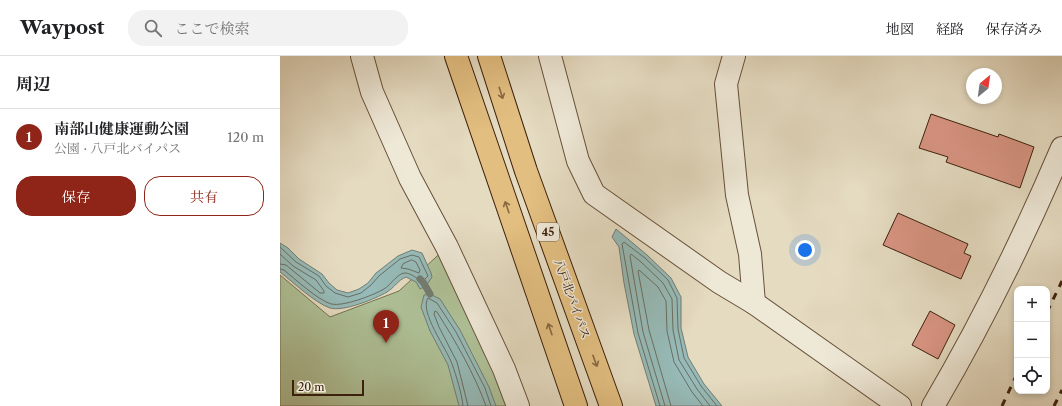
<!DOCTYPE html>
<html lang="ja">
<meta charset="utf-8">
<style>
body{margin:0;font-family:"Libre Caslon Text","Noto Serif JP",serif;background:#f2f2f2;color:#202124}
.controls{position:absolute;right:12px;bottom:12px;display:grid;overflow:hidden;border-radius:8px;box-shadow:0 2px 6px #0003}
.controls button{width:36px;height:36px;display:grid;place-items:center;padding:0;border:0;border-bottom:1px solid #e0e0e0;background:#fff;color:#202124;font:20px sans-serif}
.compass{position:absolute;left:686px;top:12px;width:36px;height:36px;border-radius:50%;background:#fff;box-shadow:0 2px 6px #0003;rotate:29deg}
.scale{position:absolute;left:12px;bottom:10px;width:72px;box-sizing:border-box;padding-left:4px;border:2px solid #3d210d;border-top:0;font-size:11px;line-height:14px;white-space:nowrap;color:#3d210d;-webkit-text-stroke:3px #eee8d7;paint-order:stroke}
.you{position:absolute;left:525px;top:194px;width:14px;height:14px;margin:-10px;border:3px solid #fff;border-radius:50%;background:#1a73e8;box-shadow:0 0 0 6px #1a73e833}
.badge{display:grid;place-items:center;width:26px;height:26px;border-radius:50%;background:#8f2418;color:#fff;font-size:13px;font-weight:700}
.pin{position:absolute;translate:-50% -33px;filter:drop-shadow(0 1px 2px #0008)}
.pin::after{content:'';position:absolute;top:21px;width:14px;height:12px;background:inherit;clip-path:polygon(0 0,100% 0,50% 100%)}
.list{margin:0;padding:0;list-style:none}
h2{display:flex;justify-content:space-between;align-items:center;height:52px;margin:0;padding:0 16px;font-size:17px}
h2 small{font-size:13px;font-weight:400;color:#757577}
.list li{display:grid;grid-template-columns:26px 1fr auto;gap:12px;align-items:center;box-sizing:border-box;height:56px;padding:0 16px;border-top:1px solid #e0e0e0}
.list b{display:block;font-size:15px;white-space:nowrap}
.list p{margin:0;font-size:13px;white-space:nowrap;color:#757577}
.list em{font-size:13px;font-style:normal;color:#757577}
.actions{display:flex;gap:8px;padding:12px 16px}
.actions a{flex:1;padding:9px 0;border:1px solid #8f2418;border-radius:16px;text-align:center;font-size:14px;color:#8f2418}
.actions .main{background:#8f2418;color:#fff}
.icon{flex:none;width:22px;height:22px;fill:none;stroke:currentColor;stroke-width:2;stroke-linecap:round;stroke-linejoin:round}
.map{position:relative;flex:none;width:782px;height:350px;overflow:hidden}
header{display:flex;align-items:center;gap:24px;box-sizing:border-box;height:56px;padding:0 20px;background:#fff;border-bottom:1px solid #e0e0e0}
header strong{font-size:19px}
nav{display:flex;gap:22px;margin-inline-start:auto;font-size:14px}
.search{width:280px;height:36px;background:#f2f2f2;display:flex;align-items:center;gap:10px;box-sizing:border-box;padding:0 14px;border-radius:16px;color:#757577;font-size:15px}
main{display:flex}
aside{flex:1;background:#fff}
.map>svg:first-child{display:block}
.green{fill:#afc197;stroke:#767152}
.water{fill:#96bab7;stroke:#727d73}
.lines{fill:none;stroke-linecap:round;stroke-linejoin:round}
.shore{stroke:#6a6e62;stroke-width:1}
.stream{stroke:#727d73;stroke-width:7}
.building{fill:#d89482;stroke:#3d210d}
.minor-casing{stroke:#67503a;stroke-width:24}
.trunk-casing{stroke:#3d210d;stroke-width:24}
.minor{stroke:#eee8d7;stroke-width:22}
.trunk{stroke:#e2be80;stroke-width:22}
.rail{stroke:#3d210d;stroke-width:3;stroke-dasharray:7 7;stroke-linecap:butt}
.oneway{stroke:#876841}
.labels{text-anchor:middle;stroke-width:3;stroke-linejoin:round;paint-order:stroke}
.shield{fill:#eee8d7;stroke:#725d4a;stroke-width:1}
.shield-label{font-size:11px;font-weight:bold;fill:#3d210d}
.street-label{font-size:12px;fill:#3d210d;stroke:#eee8d7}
</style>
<header>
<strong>Waypost</strong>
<div class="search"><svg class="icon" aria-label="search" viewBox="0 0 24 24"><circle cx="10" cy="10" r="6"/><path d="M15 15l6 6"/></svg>ここで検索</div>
<nav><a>地図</a><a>経路</a><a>保存済み</a></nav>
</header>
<main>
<aside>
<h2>周辺<small></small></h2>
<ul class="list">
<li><span class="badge">1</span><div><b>南部山健康運動公園</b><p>公園 · 八戸北バイパス</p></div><em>120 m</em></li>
</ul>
<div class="actions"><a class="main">保存</a><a>共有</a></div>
</aside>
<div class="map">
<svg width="782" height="350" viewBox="0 0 782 350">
<rect width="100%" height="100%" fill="#e5dbc1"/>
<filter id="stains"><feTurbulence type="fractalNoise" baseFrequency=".005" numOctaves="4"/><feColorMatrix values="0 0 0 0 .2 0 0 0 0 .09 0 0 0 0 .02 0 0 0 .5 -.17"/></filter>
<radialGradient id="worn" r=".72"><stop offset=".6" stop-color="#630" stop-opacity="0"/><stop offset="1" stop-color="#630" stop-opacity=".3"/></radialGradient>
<polygon class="green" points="167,191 238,350 0,350 0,219 50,261 119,235"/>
<g class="water">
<polygon points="336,173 367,199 391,222 401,241 401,272 408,301 424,328 442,350 376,350 354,278 344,227 339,191 332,181"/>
<path d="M0,187L8,192L19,203L42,218L49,227L57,234L68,237L79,233L88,227L96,217L118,200L132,194L142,197L151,217L152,221L146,230L140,233L136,226L126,221C118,224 114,232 107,236C95,243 63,256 50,252C35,247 13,226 0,216Z"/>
<polygon points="150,238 160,243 180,274 209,331 216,350 179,350 168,309 150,275 141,251 144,239"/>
</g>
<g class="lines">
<g class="shore">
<path d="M0,191L16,206L39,220L46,230L55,237L68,241L81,237L91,229L99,220L120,203L132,199L139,201L148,220L142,226C138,223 132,218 126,217C118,216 111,229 104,233C94,239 63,251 51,248C38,244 15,223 4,214L0,213"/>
<polyline points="0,198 13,210 36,224 44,235 44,237 40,237 6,209 0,208"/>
<polygon points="132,204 136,206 140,214 139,217 128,213 121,212 123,208"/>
<path d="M183,350C182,338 176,319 172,308C167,293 139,256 148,242L157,247L176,276L205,332L211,350"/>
<path d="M188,350L177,306L159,271L154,258L155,255L157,256C176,286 194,317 206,350"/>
<polyline points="380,350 358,277 342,188 344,186 365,202 388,224 397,242 398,273 404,302 421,330 437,350"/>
<polyline points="385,350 363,276 350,200 351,198 361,206 383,227 392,243 393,274 399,304 417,333 430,350"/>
<polyline points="391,350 369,274 358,215 359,214 378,231 386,245 387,275 394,306 412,336 423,350"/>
</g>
<polyline class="stream" points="140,223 143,226 150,238"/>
</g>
<g class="building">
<polygon points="651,58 718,81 719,78 754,91 740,132 666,106 668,101 639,92"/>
<polygon points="618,157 688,188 684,197 691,200 681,223 603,189"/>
<polygon points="650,255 675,269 658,303 632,289"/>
</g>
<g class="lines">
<defs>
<g id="minor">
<polyline points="82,0 92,36 130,122 167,191 224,313 238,350"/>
<polyline points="270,0 298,105 314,138 439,226 474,247 620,350"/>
<polyline points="454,0 446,28 457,139 470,198 474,247"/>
<path d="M653,350C702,267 744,181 782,92"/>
</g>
<g id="trunk">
<polyline points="176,0 296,350"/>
<polyline points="209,0 246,115 331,350"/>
</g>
</defs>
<use href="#minor" class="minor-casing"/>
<use href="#trunk" class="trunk-casing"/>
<use href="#minor" class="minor"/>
<use href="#trunk" class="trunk"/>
<g class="rail">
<polyline points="767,256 782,225"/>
<polyline points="722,350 737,318"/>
<polyline points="774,350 782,334"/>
</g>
</g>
<defs><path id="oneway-shaft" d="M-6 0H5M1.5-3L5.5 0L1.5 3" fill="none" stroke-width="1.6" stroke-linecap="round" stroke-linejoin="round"/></defs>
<g class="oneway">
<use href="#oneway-shaft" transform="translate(221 37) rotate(72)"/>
<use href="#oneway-shaft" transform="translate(227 151) rotate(-109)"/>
<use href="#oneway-shaft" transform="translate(270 273) rotate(-109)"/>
<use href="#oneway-shaft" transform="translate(315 305) rotate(70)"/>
</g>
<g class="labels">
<rect class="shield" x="257" y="167" width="22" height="18" rx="3"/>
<g class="shield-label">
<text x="268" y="180">45</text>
</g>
<g class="street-label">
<text transform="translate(292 243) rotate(70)" y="4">八戸北バイパス</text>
</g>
</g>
<rect width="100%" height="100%" filter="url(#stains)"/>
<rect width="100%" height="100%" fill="url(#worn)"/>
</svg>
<div class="controls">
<button>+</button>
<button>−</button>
<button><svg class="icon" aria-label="locate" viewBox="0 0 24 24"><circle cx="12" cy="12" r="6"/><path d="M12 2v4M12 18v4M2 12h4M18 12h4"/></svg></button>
</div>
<svg class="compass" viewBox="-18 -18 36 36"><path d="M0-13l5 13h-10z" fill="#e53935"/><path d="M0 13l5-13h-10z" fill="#757577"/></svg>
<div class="scale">20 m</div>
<div class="you"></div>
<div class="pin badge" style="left:106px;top:287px">1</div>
</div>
</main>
